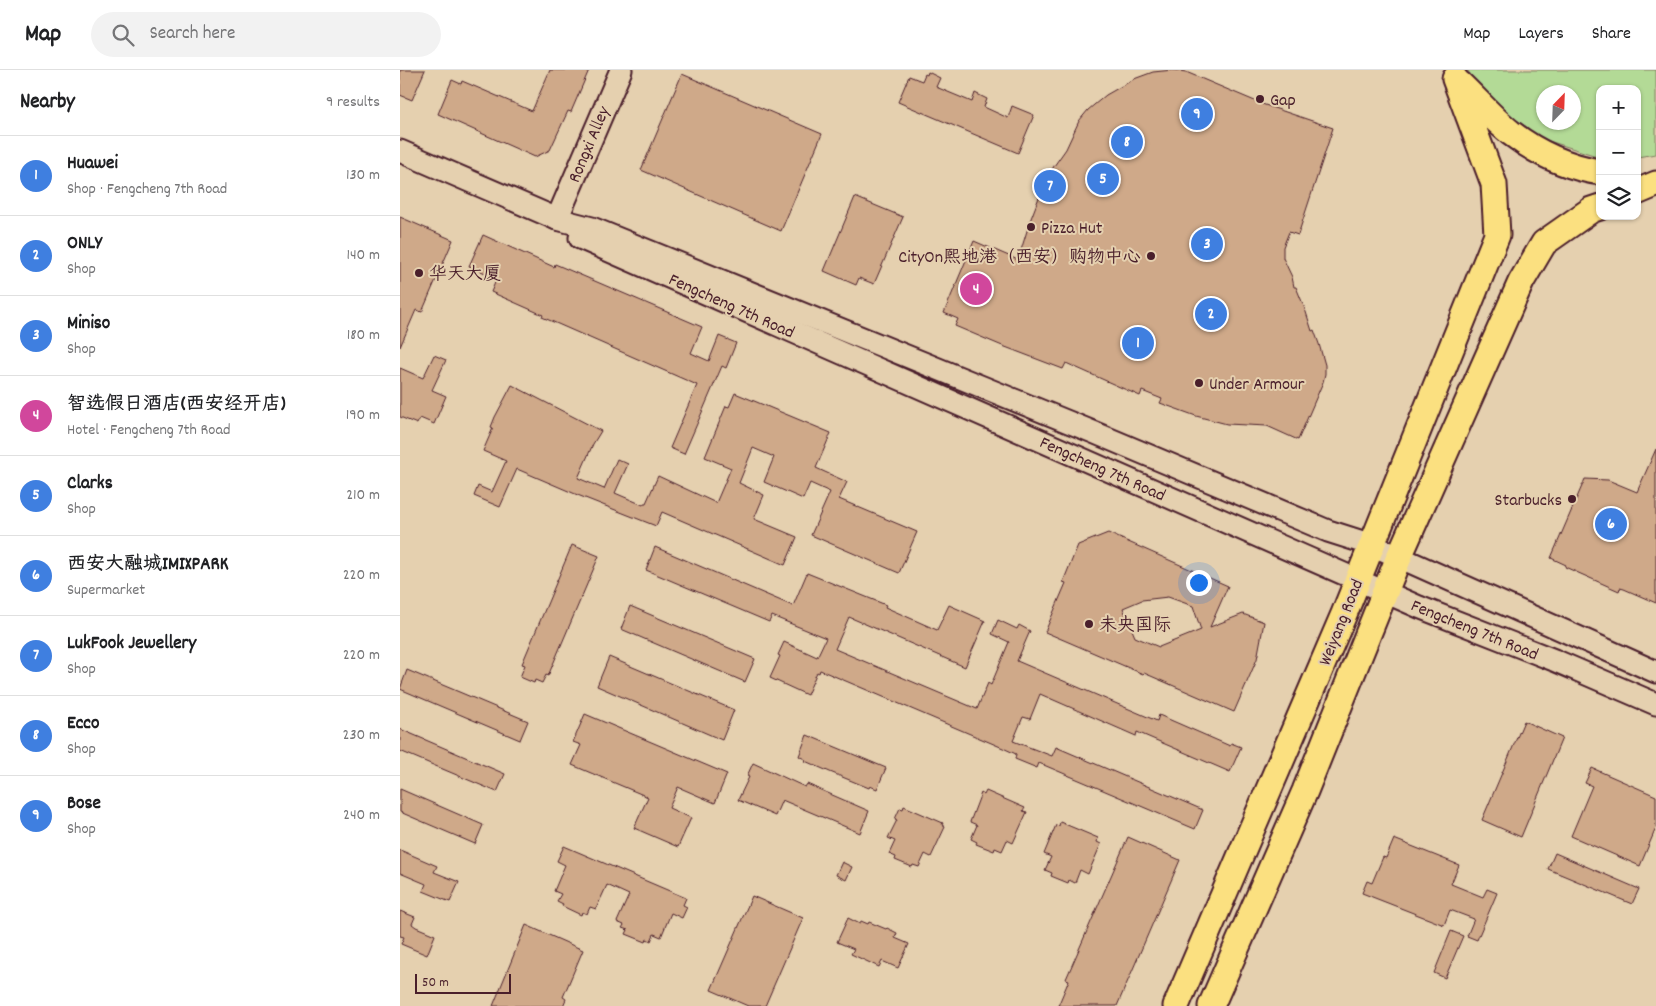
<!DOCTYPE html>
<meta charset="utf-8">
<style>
body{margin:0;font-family:Dekko,"LXGW WenKai TC",sans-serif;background:#f2f2f2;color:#202124}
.controls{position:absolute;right:15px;top:15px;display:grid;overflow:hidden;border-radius:10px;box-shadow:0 1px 4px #0004}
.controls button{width:45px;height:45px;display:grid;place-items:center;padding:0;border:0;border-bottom:1px solid #e0e0e0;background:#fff;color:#202124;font:25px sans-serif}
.compass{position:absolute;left:1136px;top:15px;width:45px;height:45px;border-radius:50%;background:#fff;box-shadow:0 1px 4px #0004;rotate:23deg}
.scale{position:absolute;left:15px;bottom:12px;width:96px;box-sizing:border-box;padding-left:5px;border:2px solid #4a1f2b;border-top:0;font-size:14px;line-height:18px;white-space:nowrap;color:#4a1f2b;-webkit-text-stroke:4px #e5d0af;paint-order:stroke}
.you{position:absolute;left:798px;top:512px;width:18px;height:18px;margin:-12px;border:4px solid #fff;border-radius:50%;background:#1a73e8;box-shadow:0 0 0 8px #1a73e833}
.badge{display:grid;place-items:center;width:32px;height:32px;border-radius:50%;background:#7c3aed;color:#fff;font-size:16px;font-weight:700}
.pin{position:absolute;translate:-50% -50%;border:2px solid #fff;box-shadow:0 1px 5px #0006}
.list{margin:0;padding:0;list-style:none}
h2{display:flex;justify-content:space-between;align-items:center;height:65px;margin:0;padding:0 20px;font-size:21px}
h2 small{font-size:16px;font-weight:400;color:#757577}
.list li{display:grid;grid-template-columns:32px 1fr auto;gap:15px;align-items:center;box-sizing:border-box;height:80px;padding:0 20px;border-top:1px solid #e0e0e0}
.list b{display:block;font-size:19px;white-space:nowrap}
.list p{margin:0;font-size:16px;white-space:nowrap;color:#757577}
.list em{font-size:16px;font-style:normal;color:#757577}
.icon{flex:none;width:28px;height:28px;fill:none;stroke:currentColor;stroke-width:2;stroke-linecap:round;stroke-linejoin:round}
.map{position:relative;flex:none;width:1256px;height:936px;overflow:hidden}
header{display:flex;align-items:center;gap:30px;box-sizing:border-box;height:70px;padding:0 25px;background:#fff;border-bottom:1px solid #e0e0e0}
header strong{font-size:24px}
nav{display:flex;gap:28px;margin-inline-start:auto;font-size:18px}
.search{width:350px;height:45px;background:#f2f2f2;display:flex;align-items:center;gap:12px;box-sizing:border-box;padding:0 18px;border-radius:28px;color:#757577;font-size:19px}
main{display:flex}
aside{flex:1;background:#fff}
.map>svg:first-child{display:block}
.green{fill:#b3da96;stroke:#7e7c60;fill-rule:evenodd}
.building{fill:#cfa989;stroke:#4a1f2b;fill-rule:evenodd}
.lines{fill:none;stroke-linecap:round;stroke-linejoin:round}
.secondary-casing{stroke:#4a1f2b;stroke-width:25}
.primary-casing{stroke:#4a1f2b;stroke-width:29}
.secondary{stroke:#e5d0af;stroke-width:21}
.primary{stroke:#fbe080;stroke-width:25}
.poi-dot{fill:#4a1f2b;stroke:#e5d0af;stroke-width:2}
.labels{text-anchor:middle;stroke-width:4;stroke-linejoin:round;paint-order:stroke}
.poi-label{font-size:18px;fill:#4a1f2b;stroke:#e5d0af;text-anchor:start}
.street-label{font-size:18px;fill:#4a1f2b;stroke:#e5d0af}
</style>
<header>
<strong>Map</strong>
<div class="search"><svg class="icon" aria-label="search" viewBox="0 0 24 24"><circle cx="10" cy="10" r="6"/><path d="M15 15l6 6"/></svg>Search here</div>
<nav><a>Map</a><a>Layers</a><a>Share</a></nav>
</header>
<main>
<aside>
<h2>Nearby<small>9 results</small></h2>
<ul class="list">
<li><span class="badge" style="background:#3f7fe0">1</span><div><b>Huawei</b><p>Shop · Fengcheng 7th Road</p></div><em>130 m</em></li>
<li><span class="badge" style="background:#3f7fe0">2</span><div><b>ONLY</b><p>Shop</p></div><em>140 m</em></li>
<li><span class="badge" style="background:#3f7fe0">3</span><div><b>Miniso</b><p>Shop</p></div><em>180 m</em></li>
<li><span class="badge" style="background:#d1479c">4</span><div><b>智选假日酒店(西安经开店)</b><p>Hotel · Fengcheng 7th Road</p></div><em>190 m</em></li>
<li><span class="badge" style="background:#3f7fe0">5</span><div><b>Clarks</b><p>Shop</p></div><em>210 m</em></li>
<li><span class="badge" style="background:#3f7fe0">6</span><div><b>西安大融城IMIXPARK</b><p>Supermarket</p></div><em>220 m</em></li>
<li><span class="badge" style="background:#3f7fe0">7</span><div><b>LukFook Jewellery</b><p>Shop</p></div><em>220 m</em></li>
<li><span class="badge" style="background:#3f7fe0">8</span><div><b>Ecco</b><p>Shop</p></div><em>230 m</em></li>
<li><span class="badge" style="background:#3f7fe0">9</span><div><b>Bose</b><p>Shop</p></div><em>240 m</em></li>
</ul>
</aside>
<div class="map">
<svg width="1256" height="936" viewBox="0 0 1256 936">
<rect width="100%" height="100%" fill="#e5d0af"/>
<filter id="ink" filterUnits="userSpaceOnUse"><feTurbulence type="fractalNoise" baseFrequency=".02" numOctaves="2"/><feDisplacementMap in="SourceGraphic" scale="10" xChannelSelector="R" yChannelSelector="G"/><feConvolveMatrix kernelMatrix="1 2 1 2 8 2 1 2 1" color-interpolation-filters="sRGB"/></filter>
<g filter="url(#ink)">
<path class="green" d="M1067,0H1256V84L1237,87V19H1200V87L1133,66L1096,37ZM1144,22H1174V52H1144Z"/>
<g class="building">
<polygon points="0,0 25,0 12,30 0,25"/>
<polygon points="150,0 189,0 171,42 168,41 150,80 135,87 38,44 52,10 61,14 62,11 132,41"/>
<polygon points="773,0 786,2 862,34 933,58 898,165 889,162 883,177 883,188 892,207 894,217 896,217 905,239 912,261 914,260 919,274 925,295 925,304 923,312 898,370 867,356 827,354 796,346 760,333 762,329 742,321 740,326 666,293 663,299 600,275 555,256 558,249 544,243 574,171 618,190 630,151 643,117 654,96 666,79 679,51 688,40 706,25 734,9 753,2"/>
<polygon points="528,2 540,8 536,17 572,32 575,23 587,29 584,37 608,48 612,36 634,45 618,83 498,32 509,6 522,11 525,4 527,5"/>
<polygon points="282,4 422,64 381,161 241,100"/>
<polygon points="455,127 503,147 474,214 459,208 456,215 424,201"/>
<polygon points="0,147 53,170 22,242 16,240 0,277"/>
<polygon points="83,165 154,197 155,194 302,257 291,283 309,291 319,266 336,273 326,298 322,296 284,384 270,378 297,315 142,247 143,245 91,222 97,208 69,196"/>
<polygon points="34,285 46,290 32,320 46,326 34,354 20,348 17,354 0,347 0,298 23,308"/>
<polygon points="112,315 201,361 193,374 178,408 204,419 217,389 228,394 215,423 243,435 244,433 246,433 258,406 316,433 331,398 305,387 326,336 329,337 335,323 431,363 416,398 447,412 439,429 517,462 499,503 411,465 430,422 410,413 403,429 364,412 374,387 353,378 339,413 364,425 354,449 397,467 385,495 262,442 256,456 180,426 117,399 100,437 74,426 78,416 92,422 106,391 83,381 93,358 91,357 95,347"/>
<polygon points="1256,379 1256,533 1224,519 1220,518 1219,521 1165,497 1166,495 1151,488 1185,409 1208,410 1237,422"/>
<path d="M708,463L828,516L810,557L843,544L864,552L857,589L834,642L744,603L743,604L645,562L666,513L663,512L678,475ZM768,527L793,536L801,560L759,577L735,567L723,538L742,530Z"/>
<polygon points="172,475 199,486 148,606 146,605 142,613 135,610 134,613 120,607 125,595 122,594"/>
<polygon points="255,477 393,536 407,503 486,535 485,537 537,560 549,535 585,551 565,597 449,547 435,579 577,639 588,613 591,615 609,572 592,564 598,550 617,559 619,555 630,561 617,591 757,651 759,645 830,676 831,673 841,677 830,702 737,662 736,666 640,624 630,649 623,647 613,671 652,686 656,677 803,740 795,759 639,693 637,698 615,689 616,684 603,678 420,600 419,603 417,602 407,625 370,608 380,586 378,585 384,572 417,587 426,568 372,546 369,552 246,500"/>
<polygon points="230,536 355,589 345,612 221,559"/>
<polygon points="209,587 334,640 322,670 197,616"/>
<polygon points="7,600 128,651 120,670 0,619"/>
<polygon points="185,644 327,704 315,733 278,717 269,738 291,748 278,777 234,758 248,727 172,695 181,675 173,672"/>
<polygon points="1124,651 1162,668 1121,767 1082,750"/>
<polygon points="0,659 105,704 97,722 0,681"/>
<polygon points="407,665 486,698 477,719 470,716 469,718 430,702 405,691 406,690 399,686"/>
<polygon points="353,693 405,717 407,714 469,741 460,763 382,730 375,746 338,730 349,707 347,706"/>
<polygon points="1192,698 1256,726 1256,758 1240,796 1171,766 1192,716 1185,713"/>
<polygon points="0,719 83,755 75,774 0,742"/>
<polygon points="586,721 625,738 623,741 627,742 613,773 607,770 602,781 595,778 594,781 576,774 577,772 571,769 577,755 570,752 581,723 584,725"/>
<polygon points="504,736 543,753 542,755 545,757 531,787 525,784 519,797 513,795 512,797 495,790 496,787 489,784 495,771 488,768 497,750 495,749 500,738 503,739"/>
<polygon points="660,752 698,768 697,772 701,774 688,804 680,800 675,813 669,810 668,813 651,806 652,803 645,800 651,787 644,784 656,755 659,756"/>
<polygon points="728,767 780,790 717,936 658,936 669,910 666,909"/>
<polygon points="994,769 1059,795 1051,814 1083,827 1087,819 1097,823 1077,870 1067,866 1074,849 1050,840 1044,855 962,823 967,811 972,813 983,787 986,788"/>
<polygon points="164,776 286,828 283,835 287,837 282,848 271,843 261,867 254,864 251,871 247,869 246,872 226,864 228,860 222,858 224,855 217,852 229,825 207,815 196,839 190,837 187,844 182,842 181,845 162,836 163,834 157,831 161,824 154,821 165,795 157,791"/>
<polygon points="0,780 37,796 34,802 59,812 50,832 23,821 26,814 0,803"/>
<polygon points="1155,783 1239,819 1232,834 1148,799"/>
<polygon points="442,792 452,797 446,810 436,805"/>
<polygon points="352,826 403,848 365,936 348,936 311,920"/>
<polygon points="0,841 15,847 12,854 16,857 35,865 27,885 1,874 4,867 0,866"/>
<polygon points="448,848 460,854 461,851 468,854 469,852 486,859 487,858 497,863 495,868 509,874 498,898 482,891 479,897 451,884 454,879 437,872"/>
<polygon points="126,855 183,880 163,927 166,929 163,936 93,936"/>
<polygon points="1051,861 1063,866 1045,908 1034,903"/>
</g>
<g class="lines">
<defs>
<g id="secondary">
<polyline points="0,81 157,149 192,158 693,362 928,461 972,475 1256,602"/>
<polyline points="157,149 221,0"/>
<polyline points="180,168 1019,537 1154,590 1256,634"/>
</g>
<g id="primary">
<path d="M1060,14C1077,30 1093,49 1111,63C1137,83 1167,97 1200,102"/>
<polyline points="1237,122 1256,114"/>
<polyline points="776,936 944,544 1097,165 1094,114 1055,9"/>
<polyline points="811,936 905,721 999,487 1121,212 1144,173 1191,140 1200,137"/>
</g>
</defs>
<use href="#secondary" class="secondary-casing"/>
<use href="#primary" class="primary-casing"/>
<use href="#secondary" class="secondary"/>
<use href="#primary" class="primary"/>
</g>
</g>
<g class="poi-dot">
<circle cx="860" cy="29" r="5"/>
<circle cx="631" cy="157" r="5"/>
<circle cx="751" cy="186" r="5"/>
<circle cx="19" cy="203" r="5"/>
<circle cx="799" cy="313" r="5"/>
<circle cx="1172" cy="429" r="5"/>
<circle cx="689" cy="554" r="5"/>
</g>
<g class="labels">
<g class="poi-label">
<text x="870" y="35">Gap</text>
<text x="641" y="163">Pizza Hut</text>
<text x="741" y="192" text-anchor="end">CityOn熙地港（西安）购物中心</text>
<text x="29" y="209">华天大厦</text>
<text x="809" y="319">Under Armour</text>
<text x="1162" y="435" text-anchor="end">Starbucks</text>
<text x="699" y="560">未央国际</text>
</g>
<g class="street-label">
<text transform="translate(188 74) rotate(-67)" y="6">Rongxi Alley</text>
<text transform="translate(332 235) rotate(24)" y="6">Fengcheng 7th Road</text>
<text transform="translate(703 398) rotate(24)" y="6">Fengcheng 7th Road</text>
<text transform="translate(940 552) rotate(-68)" y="6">Weiyang Road</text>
<text transform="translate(1075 559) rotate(22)" y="6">Fengcheng 7th Road</text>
</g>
</g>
</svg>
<div class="controls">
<button>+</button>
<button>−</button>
<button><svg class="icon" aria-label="layers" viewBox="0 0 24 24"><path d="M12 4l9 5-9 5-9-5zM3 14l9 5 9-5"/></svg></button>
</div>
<svg class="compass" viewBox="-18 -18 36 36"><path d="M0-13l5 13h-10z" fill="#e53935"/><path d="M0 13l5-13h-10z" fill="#757577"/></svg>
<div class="scale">50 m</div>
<div class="you"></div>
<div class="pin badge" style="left:738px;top:273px;background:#3f7fe0">1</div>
<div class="pin badge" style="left:811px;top:244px;background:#3f7fe0">2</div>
<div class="pin badge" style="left:807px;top:174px;background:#3f7fe0">3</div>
<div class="pin badge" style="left:576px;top:219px;background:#d1479c">4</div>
<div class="pin badge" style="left:703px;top:109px;background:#3f7fe0">5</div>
<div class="pin badge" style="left:1211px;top:454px;background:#3f7fe0">6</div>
<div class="pin badge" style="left:650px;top:116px;background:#3f7fe0">7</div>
<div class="pin badge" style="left:727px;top:72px;background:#3f7fe0">8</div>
<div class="pin badge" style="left:797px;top:44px;background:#3f7fe0">9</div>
</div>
</main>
